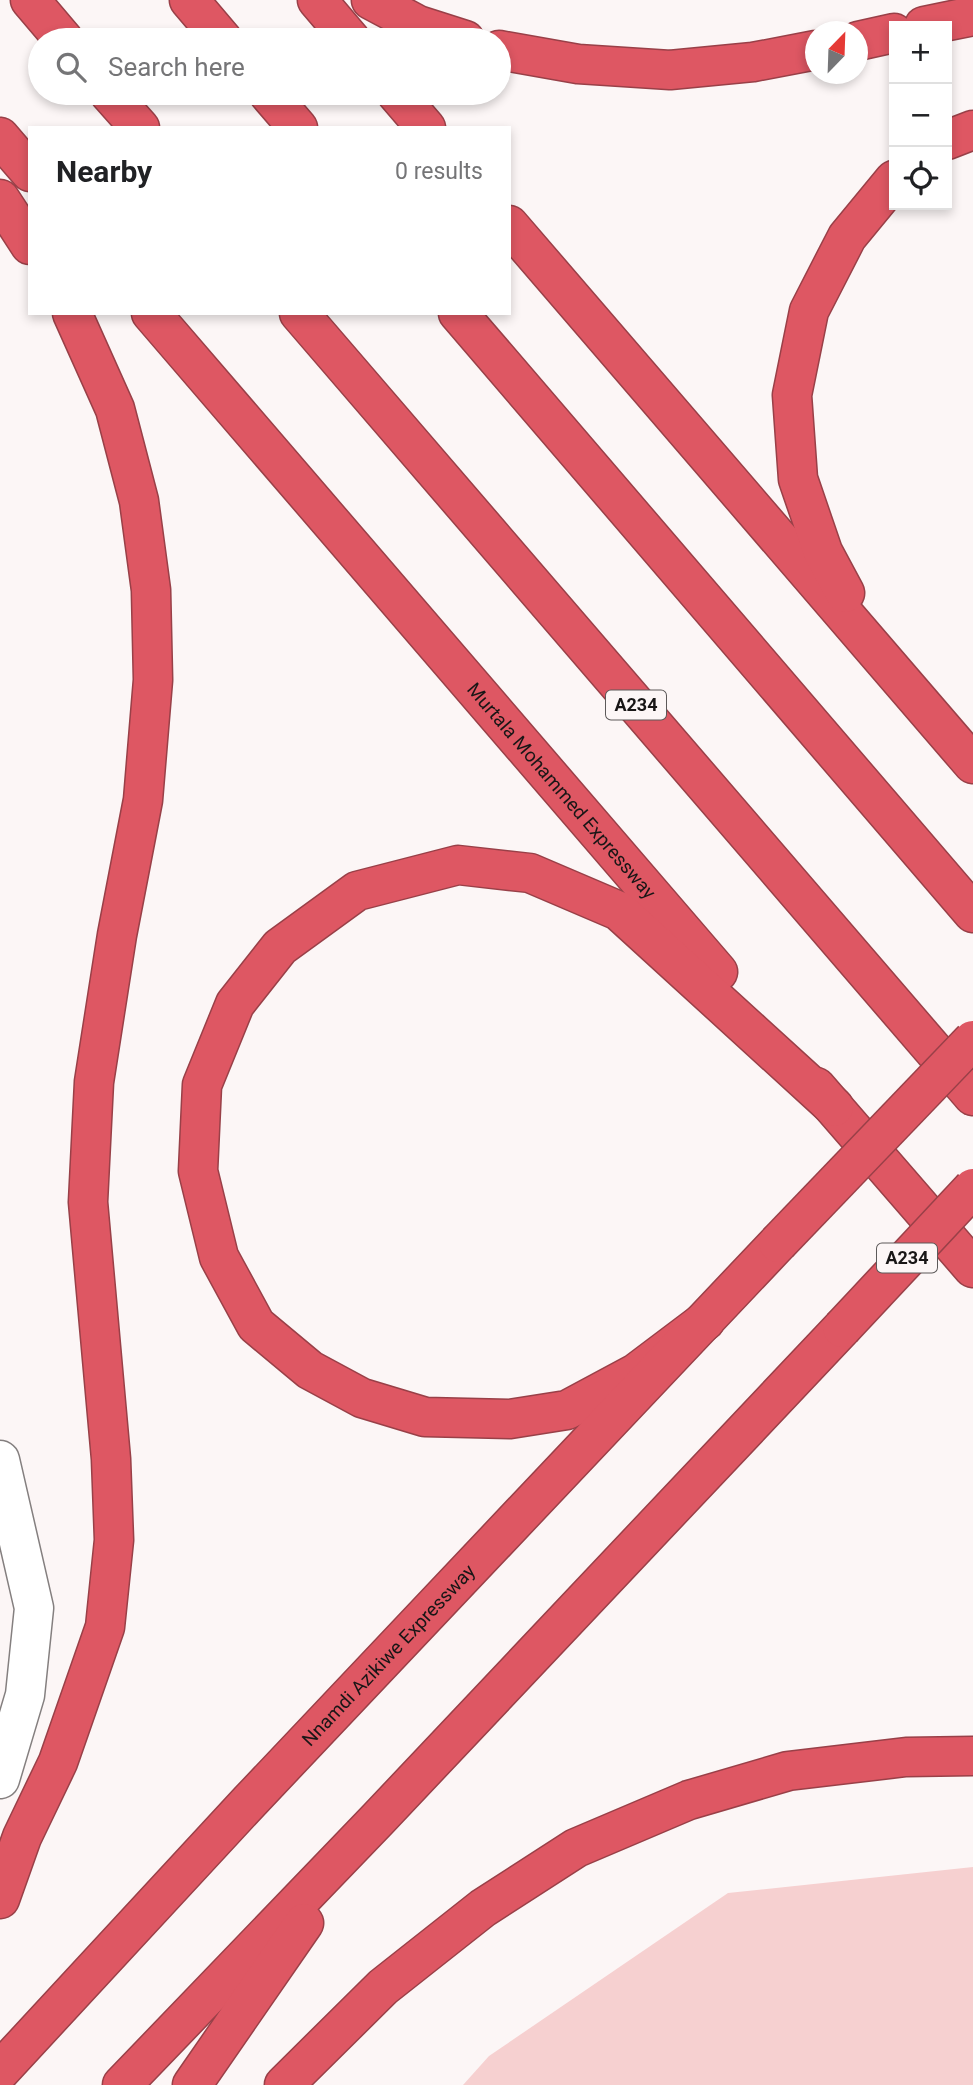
<!DOCTYPE html>
<meta charset="utf-8">
<style>
body{margin:0;font-family:Roboto,sans-serif;background:#f2f2f2;color:#202124}
.controls{position:absolute;right:21px;top:21px;display:grid;overflow:hidden;border-radius:0px;box-shadow:0 4px 10px #0003}
.controls button{width:63px;height:63px;display:grid;place-items:center;padding:0;border:0;border-bottom:2px solid #e0e0e0;background:#fff;color:#202124;font:35px sans-serif}
.compass{position:absolute;left:805px;top:21px;width:63px;height:63px;border-radius:50%;background:#fff;box-shadow:0 4px 10px #0003;rotate:23deg}
.list{margin:0;padding:0;list-style:none}
h2{display:flex;justify-content:space-between;align-items:center;height:91px;margin:0;padding:0 28px;font-size:30px}
h2 small{font-size:23px;font-weight:400;color:#757577}
.icon{flex:none;width:38px;height:38px;fill:none;stroke:currentColor;stroke-width:2;stroke-linecap:round;stroke-linejoin:round}
.map{position:relative;flex:none;width:973px;height:2085px;overflow:hidden}
.search{position:absolute;background:#fff;box-shadow:0 4px 10px #0003;left:28px;top:28px;width:483px;height:77px;display:flex;align-items:center;gap:18px;box-sizing:border-box;padding:0 24px;border-radius:38px;color:#757577;font-size:26px}
.panel{position:absolute;background:#fff;box-shadow:0 4px 10px #0003;left:28px;top:126px;width:483px;height:189px;border-radius:0px}
.map>svg:first-child{display:block}
.green{fill:#f6d0d0}
.lines{fill:none;stroke-linecap:round;stroke-linejoin:round}
.minor-casing{stroke:#847f7f;stroke-width:41}
.highway-casing{stroke:#994048;stroke-width:41}
.minor{stroke:#fff;stroke-width:38}
.highway{stroke:#de5763;stroke-width:38}
.highway-bridge-casing{stroke:#994048;stroke-width:41;stroke-linecap:butt}
.highway-bridge{stroke:#de5763;stroke-width:38}
.labels{text-anchor:middle;stroke-width:5;stroke-linejoin:round;paint-order:stroke}
.shield{fill:#fcf6f6;stroke:#5c5959;stroke-width:2}
.shield-label{font-size:18px;font-weight:bold;fill:#181616}
.street-label{font-size:19px;fill:#181616;stroke:#fcf6f6}
</style>
<div class="map">
<svg width="973" height="2085" viewBox="0 0 973 2085">
<rect width="100%" height="100%" fill="#fcf6f6"/>
<polygon class="green" points="973,1867 973,2085 463,2085 489,2056 728,1893"/>
<g class="lines">
<defs>
<polyline id="minor" points="0,1460 34,1608 25,1695 0,1779"/>
<g id="highway">
<polyline points="30,0 64,40"/>
<polyline points="189,0 223,40"/>
<polyline points="317,0 351,40"/>
<polyline points="371,0 418,25 465,40"/>
<polyline points="924,26 973,16"/>
<polyline points="858,41 894,33"/>
<polyline points="499,50 578,64 670,70 753,62 816,50"/>
<polyline points="109,93 140,128"/>
<polyline points="268,93 298,128"/>
<polyline points="396,93 426,128"/>
<polyline points="0,137 30,172"/>
<polyline points="947,140 973,130"/>
<polyline points="0,199 30,245"/>
<polyline points="509,225 973,764"/>
<path id="s1" d="M151,313L718,972"/>
<polyline points="299,313 973,1096"/>
<polyline points="458,313 973,913"/>
<polyline points="845,593 823,552 798,479 792,395 809,311 847,237 894,180"/>
<polyline points="816,1087 973,1268"/>
<polyline points="705,1321 636,1373 567,1410 510,1419 425,1417 362,1398 310,1370 256,1325 219,1257 198,1171 202,1085 235,1004 280,947 357,891 458,865 530,873 619,911 834,1107"/>
<polyline points="0,1899 22,1837 58,1762 105,1627 114,1540 111,1459 88,1202 94,1082 117,935 143,800 153,680 151,590 139,501 115,409 72,313"/>
<path id="s2" d="M0,2071L249,1802L778,1243"/>
<polyline points="122,2085 378,1819 842,1328"/>
<polyline points="192,2085 304,1923"/>
<polyline points="284,2085 383,1987 483,1908 576,1848 689,1800 788,1771 906,1757 973,1756"/>
</g>
</defs>
<use href="#minor" class="minor-casing"/>
<use href="#highway" class="highway-casing"/>
<use href="#minor" class="minor"/>
<use href="#highway" class="highway"/>
<defs>
<g id="highway-bridge">
<polyline points="778,1243 973,1040"/>
<polyline points="842,1328 973,1188"/>
</g>
</defs>
<use href="#highway-bridge" class="highway-bridge-casing"/>
<use href="#highway-bridge" class="highway-bridge"/>
</g>
<g class="labels">
<g class="shield">
<rect x="606" y="690.5" width="60" height="29" rx="5"/>
<rect x="877" y="1243.5" width="60" height="29" rx="5"/>
</g>
<g class="shield-label">
<text x="636" y="711">A234</text>
<text x="907" y="1264">A234</text>
</g>
<g class="street-label">
<text dy="7" stroke="none"><textPath href="#s1" startOffset="630">Murtala Mohammed Expressway</textPath></text>
<text dy="7" stroke="none"><textPath href="#s2" startOffset="569">Nnamdi Azikiwe Expressway</textPath></text>
</g>
</g>
</svg>
<div class="controls">
<button>+</button>
<button>−</button>
<button><svg class="icon" aria-label="locate" viewBox="0 0 24 24"><circle cx="12" cy="12" r="6"/><path d="M12 2v4M12 18v4M2 12h4M18 12h4"/></svg></button>
</div>
<svg class="compass" viewBox="-18 -18 36 36"><path d="M0-13l5 13h-10z" fill="#e53935"/><path d="M0 13l5-13h-10z" fill="#757577"/></svg>
<div class="search"><svg class="icon" aria-label="search" viewBox="0 0 24 24"><circle cx="10" cy="10" r="6"/><path d="M15 15l6 6"/></svg>Search here</div>
<section class="panel">
<h2>Nearby<small>0 results</small></h2>
<ul class="list">
</ul>
</section>
</div>
